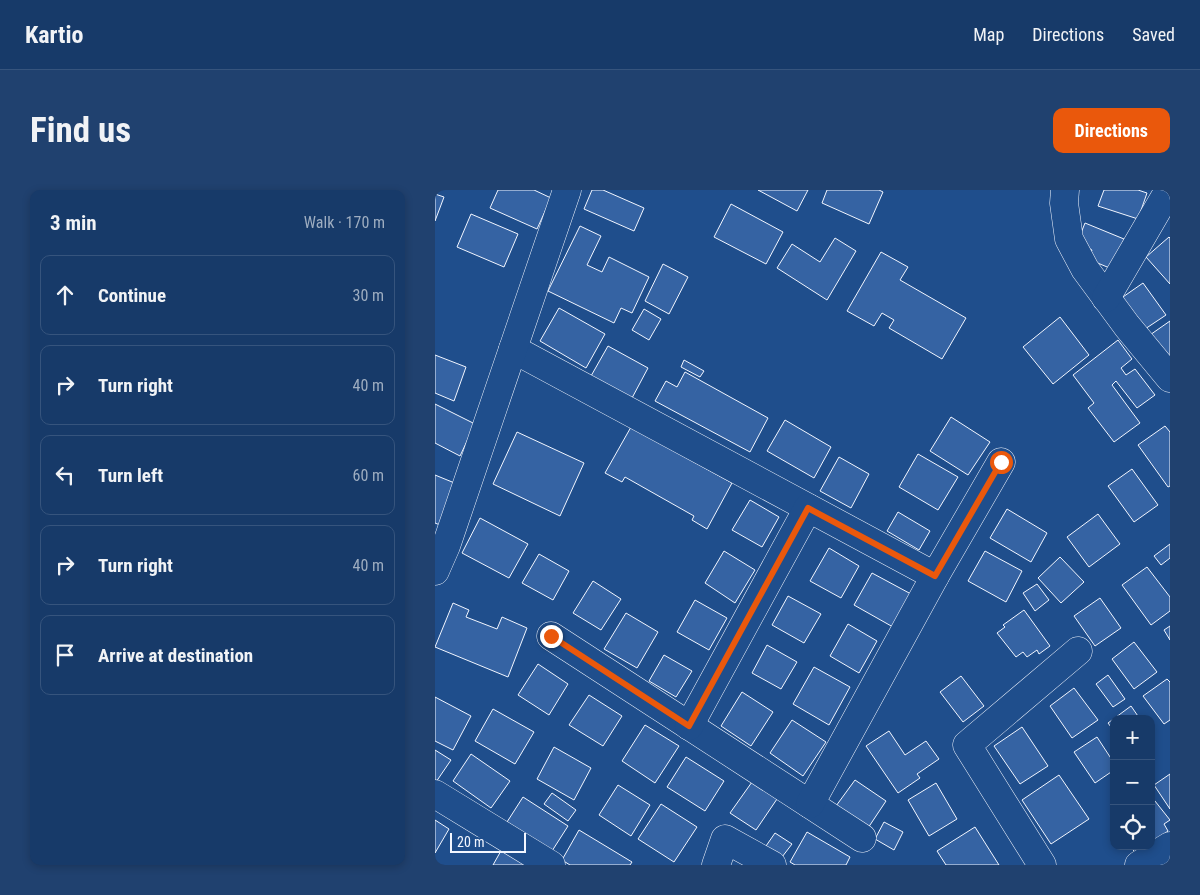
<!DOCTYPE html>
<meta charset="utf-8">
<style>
body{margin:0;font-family:"Roboto Condensed",sans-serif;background:#20416f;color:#f1f3f6}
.controls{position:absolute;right:15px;bottom:15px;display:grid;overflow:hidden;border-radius:10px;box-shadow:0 2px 8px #0003}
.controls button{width:45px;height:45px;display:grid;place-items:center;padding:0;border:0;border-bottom:1px solid #36547d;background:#173a69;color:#f1f3f6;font:25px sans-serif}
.scale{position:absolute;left:15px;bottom:12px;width:76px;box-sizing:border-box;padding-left:5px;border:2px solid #f2f6ff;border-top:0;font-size:14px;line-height:18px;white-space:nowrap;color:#f2f6ff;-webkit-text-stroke:4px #1f4e8c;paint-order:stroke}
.stop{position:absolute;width:15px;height:15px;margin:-11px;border:4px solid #ea580c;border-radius:50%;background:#fff}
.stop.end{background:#ea580c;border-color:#fff;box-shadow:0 1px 5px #0008}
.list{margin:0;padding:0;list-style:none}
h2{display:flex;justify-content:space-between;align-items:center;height:65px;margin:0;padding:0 20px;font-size:21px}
h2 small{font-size:16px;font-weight:400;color:#9eadc0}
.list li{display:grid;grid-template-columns:32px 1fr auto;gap:15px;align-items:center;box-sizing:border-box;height:80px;margin:0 10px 10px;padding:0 10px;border:1px solid #36547d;border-radius:10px}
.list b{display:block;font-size:19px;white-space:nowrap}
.list em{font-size:16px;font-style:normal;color:#9eadc0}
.icon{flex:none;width:28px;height:28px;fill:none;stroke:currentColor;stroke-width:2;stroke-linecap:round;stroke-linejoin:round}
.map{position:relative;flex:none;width:735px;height:675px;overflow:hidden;border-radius:10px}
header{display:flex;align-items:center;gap:30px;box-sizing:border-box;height:70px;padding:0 25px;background:#173a69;border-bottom:1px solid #36547d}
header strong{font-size:24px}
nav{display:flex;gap:28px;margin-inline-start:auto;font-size:18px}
.intro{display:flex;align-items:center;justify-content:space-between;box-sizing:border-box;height:120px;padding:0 30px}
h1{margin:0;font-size:35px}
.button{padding:12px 22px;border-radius:10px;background:#ea580c;color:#fff;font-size:18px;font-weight:700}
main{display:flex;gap:30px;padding:0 30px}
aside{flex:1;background:#173a69;border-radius:10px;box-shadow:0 2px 8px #0003}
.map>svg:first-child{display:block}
.building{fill:#3563a3;stroke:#f2f6ff}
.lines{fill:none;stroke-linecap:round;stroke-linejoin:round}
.minor-casing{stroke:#f2f6ff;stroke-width:29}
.minor{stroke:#1f4e8c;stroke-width:28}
.route{stroke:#ea580c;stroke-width:6}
</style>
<header>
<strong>Kartio</strong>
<nav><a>Map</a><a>Directions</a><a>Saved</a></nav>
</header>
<div class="intro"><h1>Find us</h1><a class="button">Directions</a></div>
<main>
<aside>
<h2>3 min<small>Walk · 170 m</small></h2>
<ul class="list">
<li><svg class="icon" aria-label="ahead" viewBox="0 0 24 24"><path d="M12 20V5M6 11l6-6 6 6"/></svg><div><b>Continue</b></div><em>30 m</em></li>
<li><svg class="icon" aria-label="right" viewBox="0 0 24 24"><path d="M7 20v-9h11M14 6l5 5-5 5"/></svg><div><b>Turn right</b></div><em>40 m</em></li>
<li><svg class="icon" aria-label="left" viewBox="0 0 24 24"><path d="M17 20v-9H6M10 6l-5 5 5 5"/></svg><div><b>Turn left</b></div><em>60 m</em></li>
<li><svg class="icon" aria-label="right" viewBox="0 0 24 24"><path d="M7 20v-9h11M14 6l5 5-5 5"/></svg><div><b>Turn right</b></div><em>40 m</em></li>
<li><svg class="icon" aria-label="arrive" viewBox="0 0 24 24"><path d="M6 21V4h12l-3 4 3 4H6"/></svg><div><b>Arrive at destination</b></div></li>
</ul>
</aside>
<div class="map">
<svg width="735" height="675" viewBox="0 0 735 675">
<rect width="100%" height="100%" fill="#1f4e8c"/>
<g class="building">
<polygon points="63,0 99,0 116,8 102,39 55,18"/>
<polygon points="157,0 168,0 209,18 199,41 149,19"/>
<polygon points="323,0 373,0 362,21"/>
<polygon points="392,0 444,0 448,2 434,34 387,13"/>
<polygon points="669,0 703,0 712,3 703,29 663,16"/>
<polygon points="0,4 9,7 0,31"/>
<polygon points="296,14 348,42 331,74 279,47"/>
<polygon points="36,24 83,44 69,77 22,57"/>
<polygon points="650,33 689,49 677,79 653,69 657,60 642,53"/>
<polygon points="145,36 166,46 152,75 167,82 174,67 214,87 197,123 186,118 179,133 113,101"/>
<polygon points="734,47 735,48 735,94 711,67"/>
<polygon points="400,48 421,61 392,110 342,78 357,54 385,72"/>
<polygon points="446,62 473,77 465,90 531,128 507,169 454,138 459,130 447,123 439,136 412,121"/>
<polygon points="228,74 253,87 234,124 210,111"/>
<polygon points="708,93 731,125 707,141 685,109"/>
<polygon points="124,118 170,144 151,178 105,151"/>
<polygon points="209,119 226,129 214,150 197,140"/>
<polygon points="625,127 654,165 618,194 588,157"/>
<polygon points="735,131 735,169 712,147"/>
<polygon points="683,150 697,169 686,178 691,185 700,179 720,205 702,218 681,191 677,195 705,233 679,252 653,218 659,213 638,185"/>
<polygon points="173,156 213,178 197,208 156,186"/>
<polygon points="0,165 31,177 19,211 0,203"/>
<polygon points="249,170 269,181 265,187 246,177"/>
<polygon points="250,182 333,228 315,262 220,211 231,191 242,197"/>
<polygon points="0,214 40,234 25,266 0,253"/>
<polygon points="516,227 555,252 533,285 495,261"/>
<polygon points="350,230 396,257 379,288 332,261"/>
<polygon points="730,236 735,242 735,296 733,297 703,255"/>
<polygon points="196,237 297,293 272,339 257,330 259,326 190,287 187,292 170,283"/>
<polygon points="82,242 149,273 125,326 58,294"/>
<polygon points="483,264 523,287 503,320 464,297"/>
<polygon points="404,267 434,284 416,318 385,301"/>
<polygon points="697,279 723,315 699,332 673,296"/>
<polygon points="0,285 22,294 5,335 0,333"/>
<polygon points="315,310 344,327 327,357 297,340"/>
<polygon points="572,319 612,343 596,372 555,348"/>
<polygon points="463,322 495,341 484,360 452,341"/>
<polygon points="663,324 685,354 654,377 632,347"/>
<polygon points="45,328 93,354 74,388 27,363"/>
<polygon points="735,354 735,368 726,375 719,366"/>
<polygon points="394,358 424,376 406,408 375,391"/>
<polygon points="289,361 320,380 300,413 270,393"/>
<polygon points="550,361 587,381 571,412 533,391"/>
<polygon points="104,364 134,381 118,410 87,393"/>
<polygon points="625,367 649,392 626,413 603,388"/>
<polygon points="712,377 735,407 735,421 716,435 687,395"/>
<polygon points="437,383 476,404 458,437 419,415"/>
<polygon points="158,391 186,409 166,440 138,423"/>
<polygon points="602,394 614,410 600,421 588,403"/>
<polygon points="353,406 386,424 369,453 337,435"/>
<polygon points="665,408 686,438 660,456 639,426"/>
<polygon points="260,410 292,428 274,460 242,442"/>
<polygon points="18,413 34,420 31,427 62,439 67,427 92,438 73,487 0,457"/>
<polygon points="589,420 615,456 604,464 602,460 592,467 588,462 581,467 562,443 570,437 568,435"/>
<polygon points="191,423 223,442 202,478 169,459"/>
<polygon points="413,434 442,451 424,483 395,466"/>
<polygon points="735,436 735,450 729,440"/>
<polygon points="699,452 722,482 699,499 677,469"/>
<polygon points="332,455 362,472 346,499 317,483"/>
<polygon points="229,465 257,481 241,507 214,491"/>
<polygon points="103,474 133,494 114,525 83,505"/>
<polygon points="379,477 415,497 394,535 358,514"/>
<polygon points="673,485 690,509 678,517 661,494"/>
<polygon points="526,486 549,516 528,532 505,502"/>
<polygon points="732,489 735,492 735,530 729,534 708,506"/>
<polygon points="639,498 663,530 637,548 615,516"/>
<polygon points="307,502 338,522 316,556 286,536"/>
<polygon points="154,505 187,526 168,556 134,535"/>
<polygon points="0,507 36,526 18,560 0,551"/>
<polygon points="696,516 705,529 679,529 679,541 673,533"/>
<polygon points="58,519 99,542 80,574 40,551"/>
<polygon points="357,530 391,552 368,586 335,563"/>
<polygon points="210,535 244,556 220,593 187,571"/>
<polygon points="587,537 613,576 585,594 559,556"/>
<polygon points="454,541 470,565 491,551 504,569 482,584 485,588 463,603 431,556"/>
<polygon points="662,547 679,573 679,580 660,593 639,562"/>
<polygon points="119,557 156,578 139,610 102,589"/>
<polygon points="0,560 16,570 1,592 0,592"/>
<polygon points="36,564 75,591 56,618 18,591"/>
<polygon points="251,567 289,591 270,621 232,597"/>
<polygon points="735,584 735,619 719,595"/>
<polygon points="624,585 654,629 616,654 587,610"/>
<polygon points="420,590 451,611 433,638 401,616"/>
<polygon points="317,592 342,609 321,640 295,623"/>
<polygon points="501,593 522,629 494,646 473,610"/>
<polygon points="183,595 215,615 196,646 164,625"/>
<polygon points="117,603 141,620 133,631 109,614"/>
<polygon points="716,606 735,630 729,634 733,641 716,654"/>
<polygon points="88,607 133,636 117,661 72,632"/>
<polygon points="226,614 262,637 239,672 203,649"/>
<polygon points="0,630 14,639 0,663"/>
<polygon points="449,632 468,642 459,660 440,649"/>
<polygon points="540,637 564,675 511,675 502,661"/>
<polygon points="144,640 197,672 195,675 135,675 127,670"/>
<polygon points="372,642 415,667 411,675 360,675 355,672"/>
<polygon points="340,643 357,654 347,667 331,656"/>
<polygon points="695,656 713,656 702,665"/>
<polygon points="67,659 94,675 58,675"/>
</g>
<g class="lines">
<defs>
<g id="minor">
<polyline points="630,0 629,13 634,49 650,79 692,136 735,188"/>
<polyline points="671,108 734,0"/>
<polyline points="78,159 500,386"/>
<polyline points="0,381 11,356 132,0"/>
<polyline points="116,446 427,648"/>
<polyline points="254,536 373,318"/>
<polyline points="0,604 116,675"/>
<polyline points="375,614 500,386 566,272"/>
<polyline points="281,675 290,649 337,675"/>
<polyline points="607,675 532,555 643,461"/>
<polyline points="704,675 735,656"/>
</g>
</defs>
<use href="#minor" class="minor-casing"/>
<use href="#minor" class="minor"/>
</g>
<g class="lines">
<polyline class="route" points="116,446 254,536 373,318 500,386 566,272"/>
</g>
</svg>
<div class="controls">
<button>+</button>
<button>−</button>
<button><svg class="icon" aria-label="locate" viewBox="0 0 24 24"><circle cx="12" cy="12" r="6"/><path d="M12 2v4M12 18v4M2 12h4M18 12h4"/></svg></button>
</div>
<div class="scale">20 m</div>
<div class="stop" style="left:566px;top:272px"></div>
<div class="stop end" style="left:116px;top:446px"></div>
</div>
</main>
